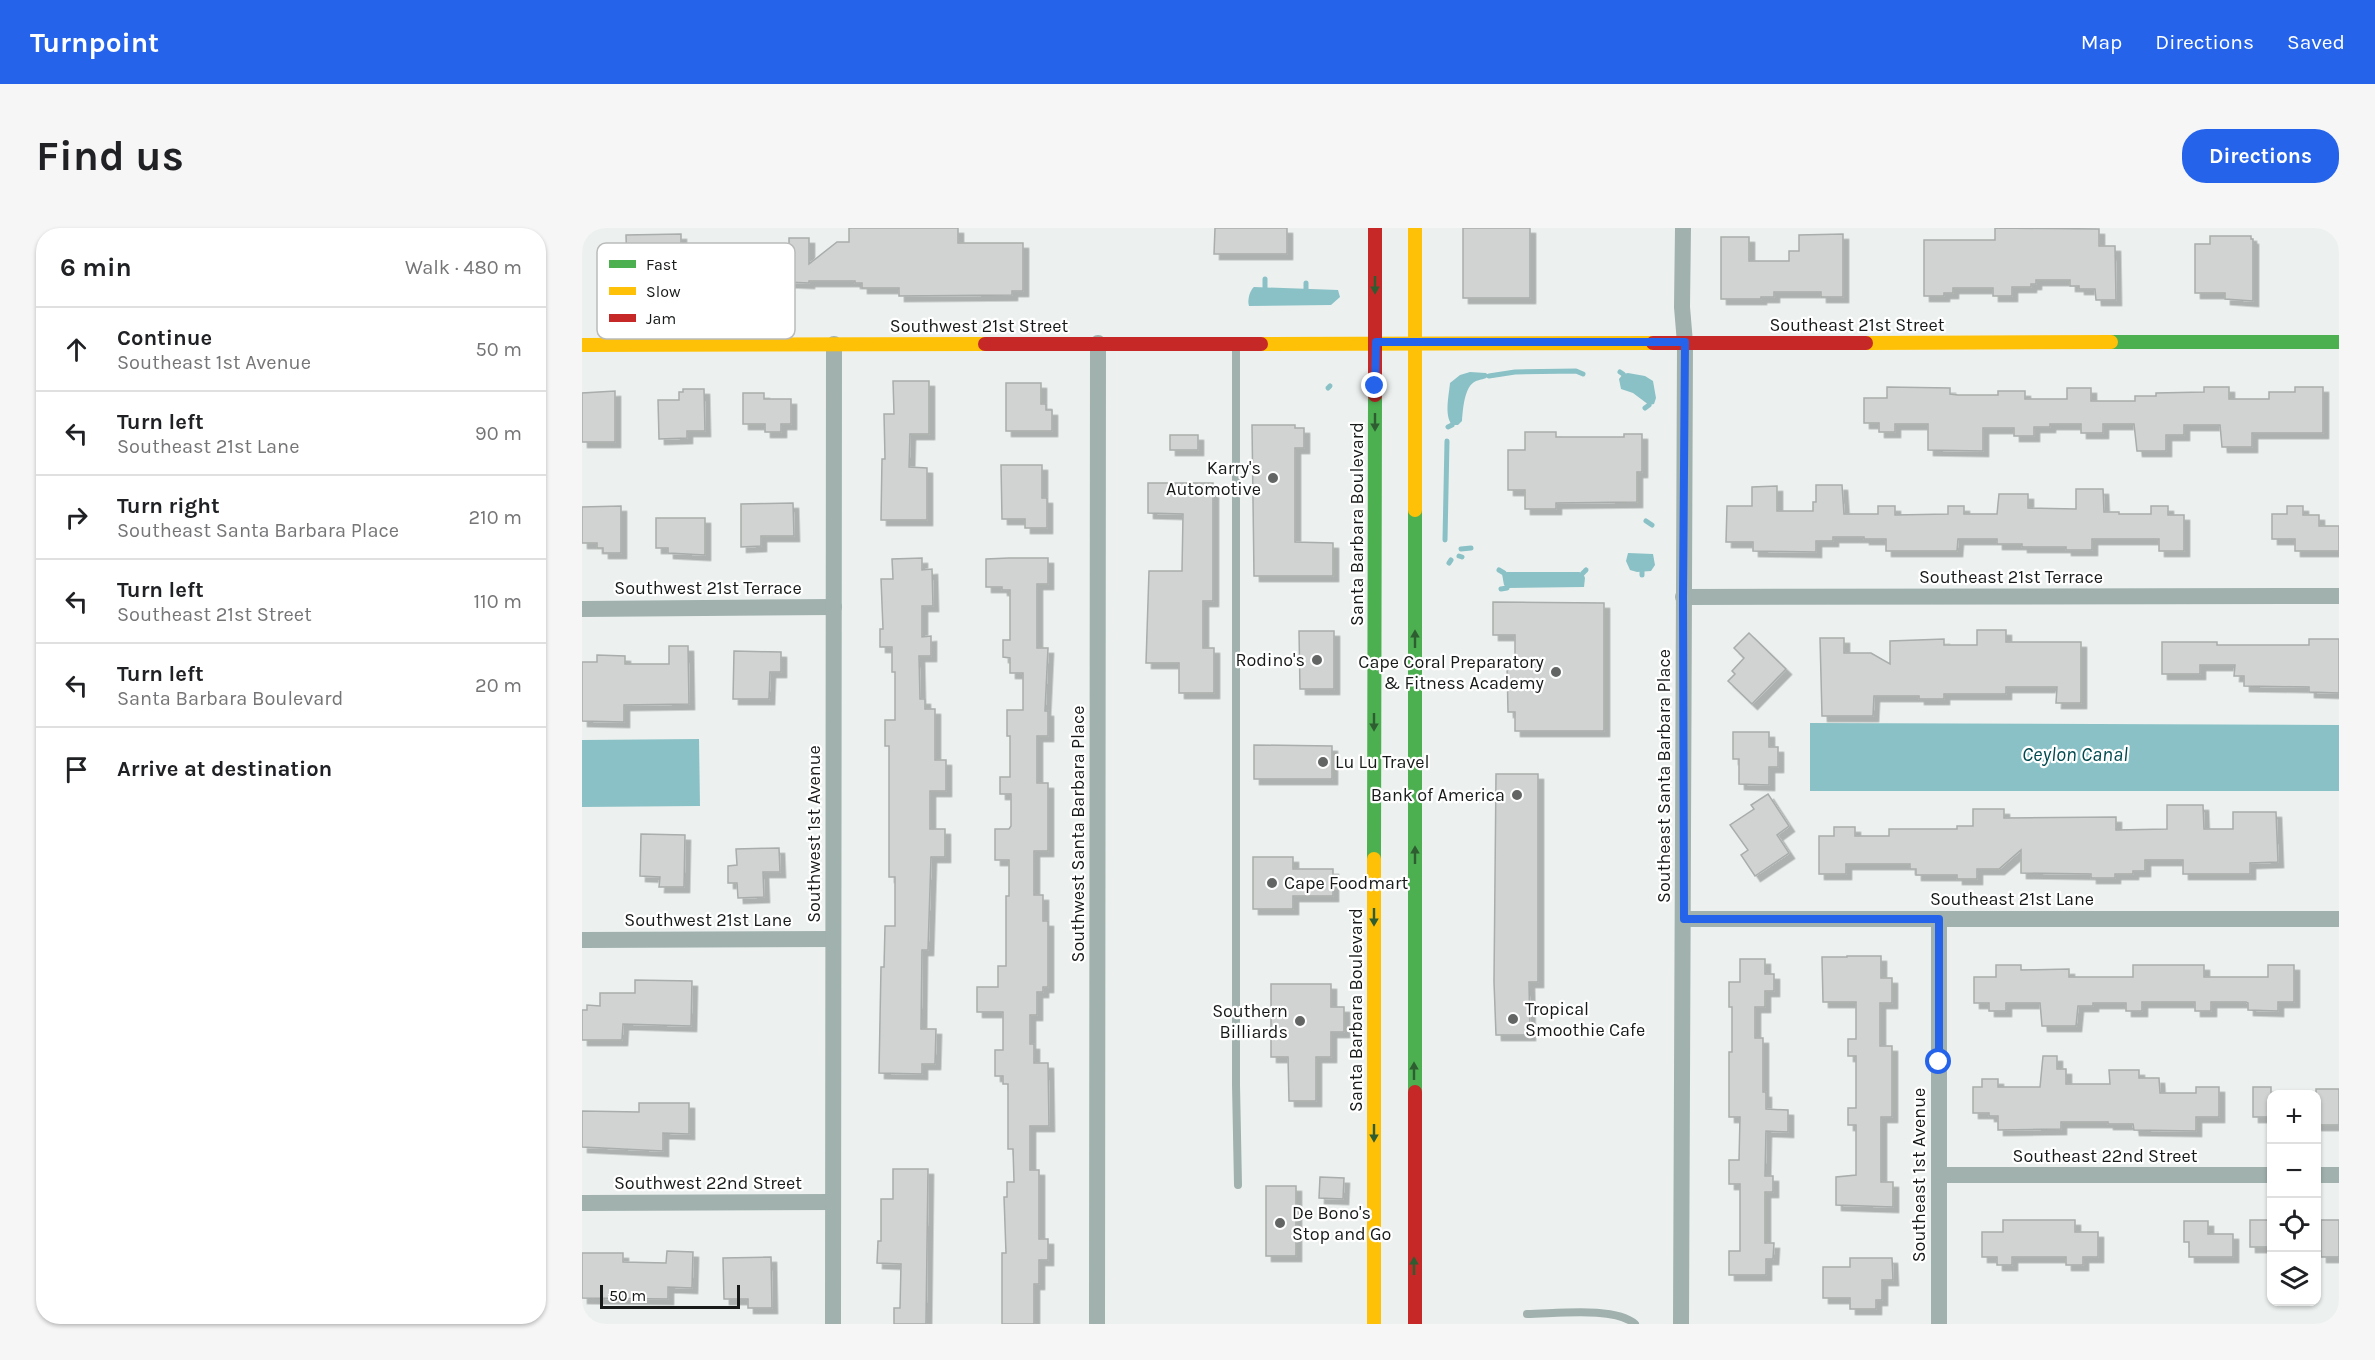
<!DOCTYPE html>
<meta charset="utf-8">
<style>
body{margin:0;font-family:Karla,sans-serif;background:#f6f6f6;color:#202124}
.controls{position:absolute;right:18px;bottom:18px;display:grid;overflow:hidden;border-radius:12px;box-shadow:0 2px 4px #0004}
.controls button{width:54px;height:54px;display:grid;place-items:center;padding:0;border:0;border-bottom:2px solid #e0e0e0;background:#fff;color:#202124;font:30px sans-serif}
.scale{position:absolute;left:18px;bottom:15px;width:140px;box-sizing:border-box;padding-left:6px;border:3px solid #171a19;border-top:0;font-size:16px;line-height:21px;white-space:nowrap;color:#171a19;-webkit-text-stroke:4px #fff;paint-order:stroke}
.stop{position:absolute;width:18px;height:18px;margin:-14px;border:4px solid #2563eb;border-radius:50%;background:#fff}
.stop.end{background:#2563eb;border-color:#fff;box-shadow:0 2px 6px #0008}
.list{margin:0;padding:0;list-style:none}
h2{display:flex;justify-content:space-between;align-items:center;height:78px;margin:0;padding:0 24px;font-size:26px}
h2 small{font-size:20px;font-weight:400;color:#757577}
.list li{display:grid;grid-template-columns:39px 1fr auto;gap:18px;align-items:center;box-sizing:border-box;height:84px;padding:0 24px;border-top:2px solid #e0e0e0}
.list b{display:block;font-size:22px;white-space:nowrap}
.list p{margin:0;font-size:20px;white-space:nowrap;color:#757577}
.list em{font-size:20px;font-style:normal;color:#757577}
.icon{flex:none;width:33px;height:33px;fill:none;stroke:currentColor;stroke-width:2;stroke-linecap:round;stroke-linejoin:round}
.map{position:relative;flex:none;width:1757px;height:1096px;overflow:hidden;border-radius:24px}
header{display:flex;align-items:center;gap:36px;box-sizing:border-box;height:84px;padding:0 30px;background:#2563eb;color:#fff}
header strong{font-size:28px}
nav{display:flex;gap:33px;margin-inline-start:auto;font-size:21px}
.intro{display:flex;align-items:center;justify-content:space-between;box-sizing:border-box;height:144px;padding:0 36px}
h1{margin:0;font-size:42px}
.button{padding:15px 27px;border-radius:24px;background:#2563eb;color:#fff;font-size:21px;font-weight:700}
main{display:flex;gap:36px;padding:0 36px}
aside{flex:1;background:#fff;border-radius:24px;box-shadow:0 2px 4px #0004}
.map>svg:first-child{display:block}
.water{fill:#8ac1c6}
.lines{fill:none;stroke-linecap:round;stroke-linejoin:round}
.stream{stroke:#8ac1c6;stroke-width:5}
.building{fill:#d0d3d1;stroke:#a9adab;stroke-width:1.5;filter:url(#shadow)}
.lane{stroke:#a0b1ae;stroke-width:8}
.street{stroke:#a0b1ae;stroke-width:16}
.fast{stroke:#4caf50;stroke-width:14}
.slow{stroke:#ffc107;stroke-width:14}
.jam{stroke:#c62828;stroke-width:14}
.oneway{fill:#2f5d32}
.route{stroke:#2563eb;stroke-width:8}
.poi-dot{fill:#626564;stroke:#fff;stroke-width:2}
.labels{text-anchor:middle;stroke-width:4.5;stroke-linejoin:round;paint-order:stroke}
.street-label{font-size:18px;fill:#171a19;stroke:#fff}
.poi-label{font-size:18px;fill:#171a19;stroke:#fff;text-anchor:end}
.water-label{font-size:20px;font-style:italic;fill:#004a4f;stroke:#fff}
.key{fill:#fff;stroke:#b9baba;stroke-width:1.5}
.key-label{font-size:16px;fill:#171a19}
</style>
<header>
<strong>Turnpoint</strong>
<nav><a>Map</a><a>Directions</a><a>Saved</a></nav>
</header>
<div class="intro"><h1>Find us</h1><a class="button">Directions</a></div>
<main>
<aside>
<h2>6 min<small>Walk · 480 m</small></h2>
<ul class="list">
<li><svg class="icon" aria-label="ahead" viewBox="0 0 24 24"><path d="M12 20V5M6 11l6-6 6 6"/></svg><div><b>Continue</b><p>Southeast 1st Avenue</p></div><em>50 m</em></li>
<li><svg class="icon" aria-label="left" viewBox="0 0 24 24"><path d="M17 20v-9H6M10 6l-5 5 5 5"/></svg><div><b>Turn left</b><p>Southeast 21st Lane</p></div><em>90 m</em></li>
<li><svg class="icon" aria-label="right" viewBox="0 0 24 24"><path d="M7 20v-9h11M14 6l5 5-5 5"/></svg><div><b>Turn right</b><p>Southeast Santa Barbara Place</p></div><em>210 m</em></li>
<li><svg class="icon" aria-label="left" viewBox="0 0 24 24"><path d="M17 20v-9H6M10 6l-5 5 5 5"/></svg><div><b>Turn left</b><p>Southeast 21st Street</p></div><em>110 m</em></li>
<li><svg class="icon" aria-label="left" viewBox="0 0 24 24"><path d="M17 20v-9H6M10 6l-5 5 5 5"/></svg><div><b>Turn left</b><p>Santa Barbara Boulevard</p></div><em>20 m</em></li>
<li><svg class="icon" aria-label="arrive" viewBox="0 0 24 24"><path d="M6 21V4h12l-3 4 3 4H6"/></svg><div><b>Arrive at destination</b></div></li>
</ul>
</aside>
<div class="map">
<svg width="1757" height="1096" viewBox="0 0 1757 1096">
<defs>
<filter id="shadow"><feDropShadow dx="5.5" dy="5.5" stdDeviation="0" flood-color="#0004"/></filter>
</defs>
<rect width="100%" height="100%" fill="#ecf1ef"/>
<g class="water">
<path d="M672,59L756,62L758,69L749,77L667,78C665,72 668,62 672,59Z"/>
<path d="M888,144L904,145L907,148C902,152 899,151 894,153C882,158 881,182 880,193L876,197H870C862,187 867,167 868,155L878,147Z"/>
<polygon points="1046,145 1063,148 1071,153 1074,170 1072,176 1067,177 1051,165 1039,161 1037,151 1041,146"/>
<polygon points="1046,325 1071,326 1073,337 1069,343 1055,344 1048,342 1044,333"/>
<polygon points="925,344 997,344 1001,345 1003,350 1002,359 925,360 922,357 920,346"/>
<polygon points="1228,495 1757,497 1757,563 1228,563"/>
<polygon points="117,511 118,578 0,579 0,512"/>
</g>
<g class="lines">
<g class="stream">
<polyline points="683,51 683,60"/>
<polyline points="724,55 724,61"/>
<polyline points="1038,144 1041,146"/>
<polyline points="907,148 933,144 994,143 1001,146"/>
<polyline points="746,160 748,158"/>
<polyline points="1063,180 1067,177"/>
<polyline points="866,199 870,197"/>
<polyline points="1064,293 1070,297"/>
<polyline points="863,312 865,213"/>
<polyline points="879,321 889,320"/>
<polyline points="877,328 880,329"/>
<polyline points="867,335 869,332"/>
<polyline points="917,342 922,345"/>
<polyline points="1060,344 1060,347"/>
<polyline points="1001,345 1004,342"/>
<polyline points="919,361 925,360"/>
</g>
</g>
<g class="building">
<polygon points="267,0 376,0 376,15 441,15 441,63 430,63 430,67 317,68 317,60 280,60 280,55 273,55 273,53 227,53 227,55 181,53 181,24 207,24 207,10 227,10 227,36 255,14 267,14"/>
<polygon points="633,0 705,0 705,26 632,26"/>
<rect x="881" y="0" width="67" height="70"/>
<polygon points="1413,0 1517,1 1517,18 1533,18 1534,72 1514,72 1513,61 1497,61 1497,58 1488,58 1488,52 1454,52 1454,56 1449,56 1449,59 1430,59 1430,68 1411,68 1411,60 1371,60 1371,65 1362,65 1362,68 1342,68 1342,12 1413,12"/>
<polygon points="99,6 99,46 70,46 71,63 41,64 41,42 45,42 44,7"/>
<polygon points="1261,6 1261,69 1239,69 1239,64 1192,64 1192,69 1179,69 1179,71 1139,71 1139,9 1167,9 1167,33 1207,33 1207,23 1217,23 1217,7"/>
<polygon points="1628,8 1669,8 1669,11 1671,11 1671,73 1643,71 1643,65 1613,65 1613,16 1628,16"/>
<polygon points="311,153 347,153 347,206 328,206 327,239 345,240 345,292 299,292 300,231 303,231 302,186 312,186"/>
<polygon points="424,155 459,155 459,176 464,176 464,182 470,182 470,203 424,203"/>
<polygon points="1305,159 1368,160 1368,166 1376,167 1416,167 1416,163 1443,163 1443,171 1485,171 1485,160 1509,160 1509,173 1553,173 1553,168 1574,168 1574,165 1622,164 1622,159 1647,159 1647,171 1687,171 1687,164 1713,164 1713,159 1741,159 1741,205 1670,205 1670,219 1640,219 1638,197 1602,197 1602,207 1584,207 1584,223 1555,223 1552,196 1521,196 1521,205 1499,205 1499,196 1468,196 1468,199 1452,199 1452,208 1432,208 1432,200 1401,200 1401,223 1346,222 1346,196 1313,196 1313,204 1297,204 1297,195 1282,195 1282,170 1305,170"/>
<polygon points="101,161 122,161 123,203 105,203 105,210 77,211 76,172 97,172 97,164 101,164"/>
<polygon points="33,163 33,214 0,214 0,165"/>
<polygon points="161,165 182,165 182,171 209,171 209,196 199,196 199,204 183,204 183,196 161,196"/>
<polygon points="670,197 713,197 713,200 722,200 722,220 713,220 713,314 751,315 751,348 672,348"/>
<polygon points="943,204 974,204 974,209 1042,209 1042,206 1060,206 1060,244 1055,244 1055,274 974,275 974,281 943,281 943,262 926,262 926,222 943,222"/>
<rect x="588" y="207" width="28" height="15"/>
<polygon points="419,237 460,237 460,270 465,270 465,300 443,300 443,291 420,291"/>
<polygon points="566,255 631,255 631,373 621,373 621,420 632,420 632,465 597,465 597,435 564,435 567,343 600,343 601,286 566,285"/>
<polygon points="1234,257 1260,257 1262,286 1296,286 1296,278 1313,278 1313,287 1366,286 1366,278 1382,278 1382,286 1415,286 1417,266 1446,266 1446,280 1494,281 1494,261 1521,261 1522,284 1537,284 1537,286 1569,286 1569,278 1586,278 1586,287 1602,287 1602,323 1577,323 1577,311 1510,311 1510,322 1484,322 1484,319 1440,319 1440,316 1415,316 1415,311 1376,311 1375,323 1304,323 1304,311 1282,311 1282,309 1251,309 1251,313 1234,313 1234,324 1171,323 1171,314 1144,314 1145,278 1170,278 1170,259 1195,258 1195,283 1231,283 1231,274 1234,274"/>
<polygon points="211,275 212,308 179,308 179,318 159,319 159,276"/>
<polygon points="39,278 39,325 21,325 21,320 15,320 15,315 0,315 0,279"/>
<polygon points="1705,278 1721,278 1721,287 1737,287 1737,298 1757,298 1757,323 1713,323 1713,311 1690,311 1690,286 1705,286"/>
<polygon points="74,290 123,290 123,327 86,325 86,320 74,320"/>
<polygon points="340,330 340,342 350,341 351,378 340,378 340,409 349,408 349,428 337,428 338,471 343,471 343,481 353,481 353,532 364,532 364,563 348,563 348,601 363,601 363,629 349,629 346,722 340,722 339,801 354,801 353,836 340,836 340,846 297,845 299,739 302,739 303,698 313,698 313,649 307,649 307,518 303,518 303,492 313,492 313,444 310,444 310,419 298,419 298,401 301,401 299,351 311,351 310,331"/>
<polygon points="427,330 466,330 466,356 455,356 455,420 466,420 463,483 466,483 466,508 455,508 455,555 466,555 466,623 452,623 452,667 461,667 461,693 466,693 466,759 461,759 461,764 455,764 455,787 448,787 448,816 452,816 452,835 466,835 467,898 448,898 448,942 457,942 457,1011 466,1011 466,1032 457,1032 457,1056 452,1056 452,1096 420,1096 420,1025 424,1025 422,969 425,969 425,954 432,954 431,921 426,921 426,856 421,856 421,848 413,848 413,822 421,822 421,784 395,784 395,759 416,759 416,738 424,738 424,668 427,668 427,632 413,632 413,601 427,601 429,598 429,566 418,566 418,549 428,549 428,508 425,508 425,482 441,482 441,445 428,445 428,430 421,429 421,412 428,412 428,362 420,362 420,359 404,359 404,331"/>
<polygon points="911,374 1022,375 1022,503 933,503 933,484 926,484 925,437 933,437 933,407 911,407"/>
<polygon points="1395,402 1424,402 1424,414 1499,414 1499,475 1474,475 1475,459 1424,459 1424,466 1362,466 1362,471 1337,471 1337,468 1292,468 1291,488 1240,488 1238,410 1262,410 1262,425 1289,425 1308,436 1308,413 1362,411 1362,417 1395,417"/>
<polygon points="717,403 752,403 752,461 718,461"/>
<polygon points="1167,405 1204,441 1170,476 1146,453 1153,446 1150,443 1162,430 1152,420"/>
<polygon points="1727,411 1757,411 1757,465 1727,464 1727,459 1662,458 1662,448 1652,448 1653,437 1618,437 1618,446 1580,446 1580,414 1635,414 1635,417 1727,417"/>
<polygon points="87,418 106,418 107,476 42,477 42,494 0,493 0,434 15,434 15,427 43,428 43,436 87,436"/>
<polygon points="152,423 199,424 199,444 188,444 187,471 151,471"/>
<polygon points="1151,504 1187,504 1187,519 1196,519 1196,539 1187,539 1187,557 1157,556 1157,531 1151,531"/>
<polygon points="672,517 750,518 750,551 672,551"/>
<polygon points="914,546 956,546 956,754 947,754 948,807 914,807 912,754"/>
<polygon points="1186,566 1207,598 1195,607 1207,625 1173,648 1159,627 1166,622 1148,597 1172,581 1169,577"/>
<polygon points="1585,577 1621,577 1622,601 1651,601 1651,584 1694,584 1696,634 1668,635 1668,646 1601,646 1601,632 1563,632 1563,643 1551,643 1551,646 1533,646 1533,650 1509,650 1509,646 1439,645 1439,622 1417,641 1395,641 1395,651 1375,651 1375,647 1334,647 1334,641 1328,641 1328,636 1264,636 1264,646 1237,646 1237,608 1252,608 1252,599 1273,599 1273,608 1307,608 1307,601 1375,601 1375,598 1391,598 1391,581 1422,581 1422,590 1534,589 1534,602 1585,601"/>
<polygon points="59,606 103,607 102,659 77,659 78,649 58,648"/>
<polygon points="197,620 198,644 181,644 182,669 156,670 155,655 146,655 146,638 155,637 154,621"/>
<polygon points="671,629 711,629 711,641 751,641 751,668 711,668 711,681 671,681"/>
<polygon points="1265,728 1299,728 1299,750 1310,750 1310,775 1298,775 1298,818 1310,818 1310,889 1299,889 1299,954 1311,954 1311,979 1254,977 1254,949 1274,947 1274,897 1266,897 1266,880 1274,880 1274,828 1266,828 1266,811 1274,811 1274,774 1241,774 1240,729 1265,729"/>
<polygon points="1158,731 1183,731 1183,746 1192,746 1192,763 1183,763 1183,779 1173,779 1173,810 1181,810 1181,864 1184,864 1184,881 1206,882 1206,904 1184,903 1183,948 1191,948 1191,964 1183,964 1183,1015 1192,1015 1191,1031 1184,1031 1184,1047 1147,1047 1147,1023 1158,1023 1158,956 1147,956 1147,932 1157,932 1158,889 1147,889 1147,824 1150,824 1150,779 1147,779 1147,754 1158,754"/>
<polygon points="1414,737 1439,737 1439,742 1487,741 1487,749 1551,749 1551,737 1622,737 1622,749 1686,749 1686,737 1712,737 1712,774 1696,774 1696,783 1666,782 1666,775 1664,774 1629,774 1629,783 1613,783 1613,774 1560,774 1560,783 1544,783 1544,775 1511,775 1511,778 1496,778 1494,798 1460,798 1458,775 1424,775 1424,783 1407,783 1407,775 1392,775 1392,749 1414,749"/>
<polygon points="53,752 110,753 109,798 41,796 40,812 0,812 0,782 5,782 5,777 18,778 18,765 53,765"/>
<polygon points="689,756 749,756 749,779 762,779 762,804 749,804 749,829 734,829 734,873 707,873 706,829 689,829"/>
<polygon points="1461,828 1475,828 1475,841 1484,841 1484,856 1528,856 1527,842 1557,842 1557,850 1577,850 1578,865 1614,865 1614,859 1637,859 1637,889 1614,889 1614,903 1552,902 1551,896 1526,896 1526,894 1479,894 1479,901 1416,902 1416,888 1407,888 1407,885 1391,885 1391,859 1400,859 1400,851 1416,851 1416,859 1458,859"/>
<rect x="1671" y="859" width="18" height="30"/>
<rect x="1734" y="861" width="23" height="36"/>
<polygon points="57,875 107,875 107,906 81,905 81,923 0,919 0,883 57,884"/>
<polygon points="311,941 346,941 344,1096 312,1096 312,1080 318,1080 319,1036 295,1035 296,1013 299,1013 299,971 311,971"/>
<polygon points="738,949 762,950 761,971 737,970"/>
<rect x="684" y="958" width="30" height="70"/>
<polygon points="1421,992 1493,992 1493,1004 1516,1004 1516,1029 1501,1029 1501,1037 1484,1037 1484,1029 1430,1029 1430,1037 1415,1037 1415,1029 1400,1029 1400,1004 1421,1004"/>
<rect x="1668" y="992" width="21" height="27"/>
<rect x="1739" y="992" width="18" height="37"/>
<polygon points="1602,993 1626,993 1626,1006 1651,1006 1651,1029 1607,1029 1607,1014 1602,1014"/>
<polygon points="85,1023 111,1024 110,1060 86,1059 86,1071 0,1070 0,1025 41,1025 41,1034 84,1035"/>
<polygon points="189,1029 190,1080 166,1080 166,1071 142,1071 141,1030"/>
<polygon points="1268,1030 1310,1030 1311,1052 1300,1052 1300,1072 1294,1072 1294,1081 1268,1081 1268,1070 1241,1070 1241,1039 1268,1039"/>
</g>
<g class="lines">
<g class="lane">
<polyline points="654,118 654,857 656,957"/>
<path d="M945,1086C972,1086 1033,1078 1053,1096"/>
</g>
<g class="street">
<polyline points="1101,369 1757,368"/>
<polyline points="0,381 252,379"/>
<polyline points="1102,691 1757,691"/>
<polyline points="0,712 251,711"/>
<polyline points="1357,947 1690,947"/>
<polyline points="1734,947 1757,947"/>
<polyline points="0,975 251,974"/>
<polyline points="251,1096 252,116"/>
<polyline points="515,1096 516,115"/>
<polyline points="1099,1096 1103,115 1100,79 1101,0"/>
<polyline points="1357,1096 1357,691"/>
</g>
<g class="fast">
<polyline points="1529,114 1757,114"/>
<polyline points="833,282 833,864"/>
<polyline points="792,631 793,167"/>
</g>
<g class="slow">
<polyline points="833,0 833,282"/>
<polyline points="1284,115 1529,114"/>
<polyline points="679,116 1071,115"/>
<polyline points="0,117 403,116"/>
<polyline points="792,1096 792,631"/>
</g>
<g class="jam">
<polyline points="1071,115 1284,115"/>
<polyline points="403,116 679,116"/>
<polyline points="793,167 793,0"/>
<polyline points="833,864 833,1096"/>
</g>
</g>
<defs><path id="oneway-solid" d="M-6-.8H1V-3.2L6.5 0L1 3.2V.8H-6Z" transform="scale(1.5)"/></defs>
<g class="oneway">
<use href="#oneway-solid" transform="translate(793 57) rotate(90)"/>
<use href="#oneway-solid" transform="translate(793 194) rotate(90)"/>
<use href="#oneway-solid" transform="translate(833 411) rotate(-90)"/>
<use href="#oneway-solid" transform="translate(792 494) rotate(90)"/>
<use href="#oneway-solid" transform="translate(833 627) rotate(-90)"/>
<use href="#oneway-solid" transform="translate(792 689) rotate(90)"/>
<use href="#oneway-solid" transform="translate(832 843) rotate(-90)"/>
<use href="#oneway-solid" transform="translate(792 905) rotate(90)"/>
<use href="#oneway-solid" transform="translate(832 1038) rotate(-90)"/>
</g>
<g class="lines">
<polyline class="route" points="793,158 794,114 1103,114 1101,369 1102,691 1357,691 1357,834"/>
</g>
<g class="poi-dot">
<circle cx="691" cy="250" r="6"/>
<circle cx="735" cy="432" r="6"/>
<circle cx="974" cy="444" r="6"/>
<circle cx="741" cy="534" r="6"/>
<circle cx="935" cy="567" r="6"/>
<circle cx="690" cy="655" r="6"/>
<circle cx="931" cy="791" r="6"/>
<circle cx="718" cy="793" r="6"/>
<circle cx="698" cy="995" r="6"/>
</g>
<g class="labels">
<g class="street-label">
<text x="1275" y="103">Southeast 21st Street</text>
<text x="397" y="104">Southwest 21st Street</text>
<text transform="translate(775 296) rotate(-90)" y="6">Santa Barbara Boulevard</text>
<text x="1429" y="355">Southeast 21st Terrace</text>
<text x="126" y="366">Southwest 21st Terrace</text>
<text transform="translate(1082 548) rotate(-90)" y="6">Southeast Santa Barbara Place</text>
<text transform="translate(232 606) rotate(-90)" y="6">Southwest 1st Avenue</text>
<text transform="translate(496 606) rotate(-90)" y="6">Southwest Santa Barbara Place</text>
<text x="1430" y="677">Southeast 21st Lane</text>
<text x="126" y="698">Southwest 21st Lane</text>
<text transform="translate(774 782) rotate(-90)" y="6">Santa Barbara Boulevard</text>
<text x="1523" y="934">Southeast 22nd Street</text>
<text transform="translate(1337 947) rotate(-90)" y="6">Southeast 1st Avenue</text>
<text x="126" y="961">Southwest 22nd Street</text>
</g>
<g class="poi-label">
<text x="679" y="246">Karry's<tspan x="679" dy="21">Automotive</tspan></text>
<text x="723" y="438">Rodino's</text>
<text x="962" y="440">Cape Coral Preparatory<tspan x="962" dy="21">&amp; Fitness Academy</tspan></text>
<text x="753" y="540" text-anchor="start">Lu Lu Travel</text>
<text x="923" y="573">Bank of America</text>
<text x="702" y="661" text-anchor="start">Cape Foodmart</text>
<text x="943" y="787" text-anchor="start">Tropical<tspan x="943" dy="21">Smoothie Cafe</tspan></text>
<text x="706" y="789">Southern<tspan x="706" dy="21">Billiards</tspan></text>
<text x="710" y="991" text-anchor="start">De Bono's<tspan x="710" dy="21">Stop and Go</tspan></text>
</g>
<g class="water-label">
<text x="1493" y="533">Ceylon Canal</text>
</g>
</g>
<rect x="15" y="15" width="198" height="96" rx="9" class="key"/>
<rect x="27" y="32" width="27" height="8" fill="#4caf50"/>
<rect x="27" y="59" width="27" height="8" fill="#ffc107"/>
<rect x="27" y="86" width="27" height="8" fill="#c62828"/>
<g class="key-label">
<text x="64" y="42">Fast</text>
<text x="64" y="69">Slow</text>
<text x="64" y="96">Jam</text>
</g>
</svg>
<div class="controls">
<button>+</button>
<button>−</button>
<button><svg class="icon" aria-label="locate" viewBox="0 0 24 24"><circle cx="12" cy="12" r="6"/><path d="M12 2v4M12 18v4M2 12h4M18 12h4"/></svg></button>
<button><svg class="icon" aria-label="layers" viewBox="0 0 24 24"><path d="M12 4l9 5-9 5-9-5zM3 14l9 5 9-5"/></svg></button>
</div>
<div class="scale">50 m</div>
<div class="stop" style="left:1357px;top:834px"></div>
<div class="stop end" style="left:793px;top:158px"></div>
</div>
</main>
